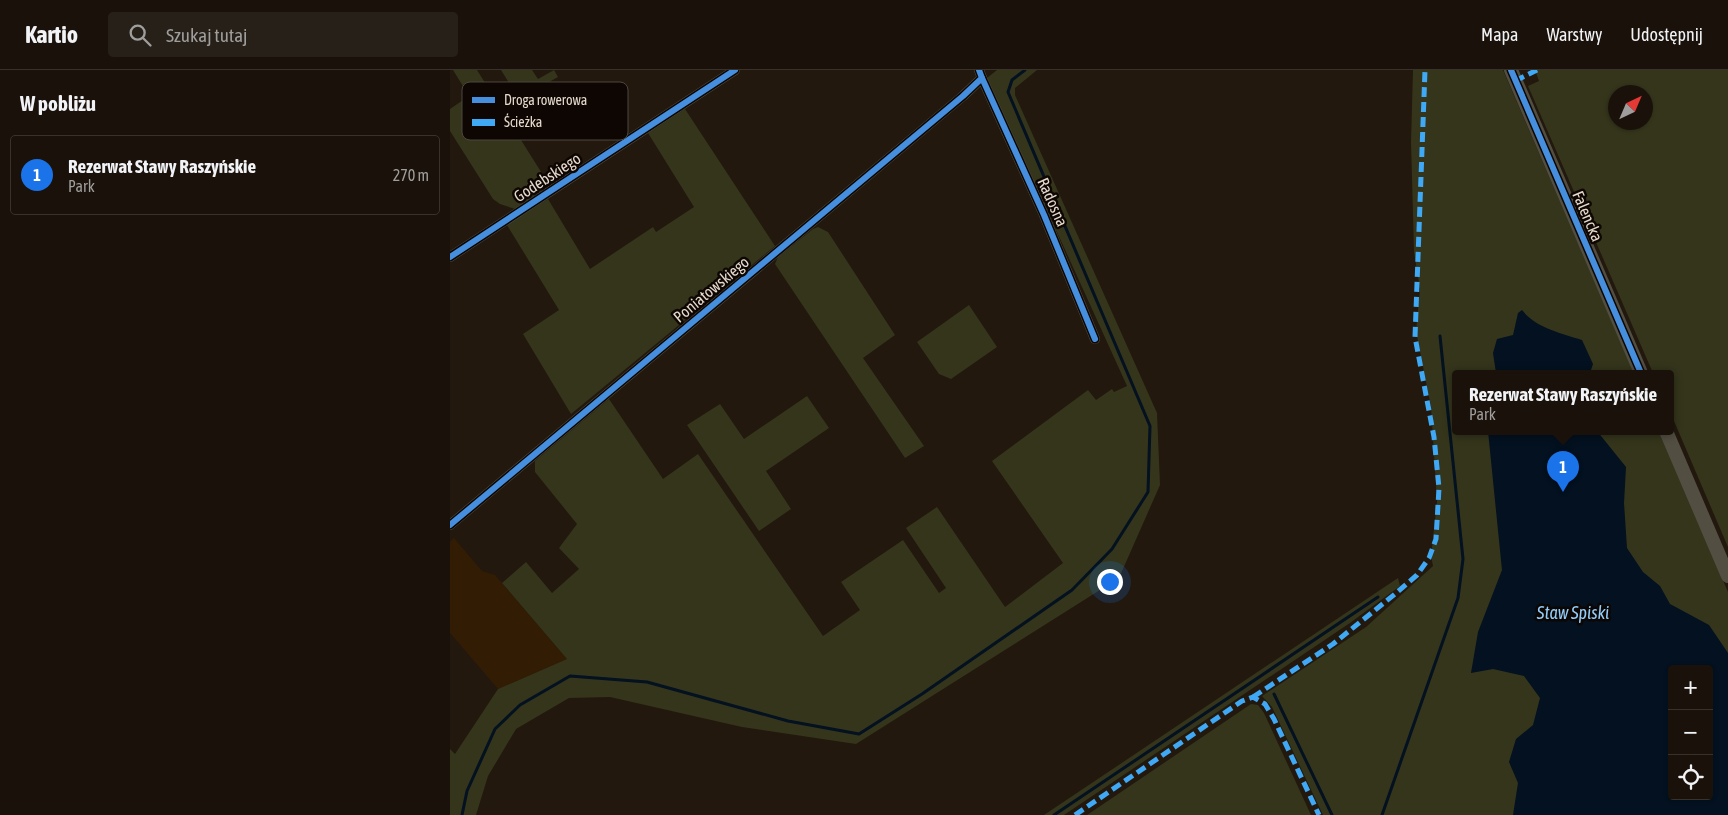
<!DOCTYPE html>
<html lang="pl">
<meta charset="utf-8">
<style>
body{margin:0;font-family:"Asap Condensed",sans-serif;background:#272018;color:#f1f3f6}
.controls{position:absolute;right:15px;bottom:15px;display:grid;overflow:hidden;border-radius:5px;box-shadow:0 1px 4px #0004}
.controls button{width:45px;height:45px;display:grid;place-items:center;padding:0;border:0;border-bottom:1px solid #38322b;background:#1a120a;color:#f1f3f6;font:25px sans-serif}
.compass{position:absolute;left:1158px;top:15px;width:45px;height:45px;border-radius:50%;background:#1a120a;box-shadow:0 1px 4px #0004;rotate:44deg}
.you{position:absolute;left:659px;top:511px;width:18px;height:18px;margin:-12px;border:4px solid #fff;border-radius:50%;background:#1a73e8;box-shadow:0 0 0 8px #1a73e833}
.badge{display:grid;place-items:center;width:32px;height:32px;border-radius:50%;background:#1a73e8;color:#fff;font-size:16px;font-weight:700}
.pin{position:absolute;translate:-50% -41px;filter:drop-shadow(0 1px 2px #0008)}
.pin::after{content:'';position:absolute;top:26px;width:18px;height:15px;background:inherit;clip-path:polygon(0 0,100% 0,50% 100%)}
.popup{position:absolute;left:1002px;top:300px;width:222px;height:65px;box-sizing:border-box;display:grid;place-content:center;border-radius:5px;background:#1a120a;filter:drop-shadow(0 1px 4px #0005);font-size:16px;white-space:nowrap;color:#9f9e9c}
.popup b{font-size:19px;color:#f1f3f6}
.popup::after{content:'';position:absolute;left:50%;top:100%;margin-left:-10px;border:10px solid transparent;border-top-color:#1a120a}
.list{margin:0;padding:0;list-style:none}
h2{display:flex;justify-content:space-between;align-items:center;height:65px;margin:0;padding:0 20px;font-size:21px}
h2 small{font-size:16px;font-weight:400;color:#9f9e9c}
.list li{display:grid;grid-template-columns:32px 1fr auto;gap:15px;align-items:center;box-sizing:border-box;height:80px;margin:0 10px 10px;padding:0 10px;border:1px solid #38322b;border-radius:5px}
.list b{display:block;font-size:19px;white-space:nowrap}
.list p{margin:0;font-size:16px;white-space:nowrap;color:#9f9e9c}
.list em{font-size:16px;font-style:normal;color:#9f9e9c}
.icon{flex:none;width:28px;height:28px;fill:none;stroke:currentColor;stroke-width:2;stroke-linecap:round;stroke-linejoin:round}
.map{position:relative;flex:none;width:1278px;height:745px;overflow:hidden}
header{display:flex;align-items:center;gap:30px;box-sizing:border-box;height:70px;padding:0 25px;background:#1a120a;border-bottom:1px solid #38322b}
header strong{font-size:24px}
nav{display:flex;gap:28px;margin-inline-start:auto;font-size:18px}
.search{width:350px;height:45px;background:#272018;display:flex;align-items:center;gap:12px;box-sizing:border-box;padding:0 18px;border-radius:5px;color:#9f9e9c;font-size:19px}
main{display:flex}
aside{flex:1;background:#1a120a}
.map>svg:first-child{display:block}
.built{fill:#321d04}
.green{fill:#34351b;fill-rule:evenodd}
.water{fill:#031120;fill-rule:evenodd}
.lines{fill:none;stroke-linecap:round;stroke-linejoin:round}
.stream{stroke:#031120;stroke-width:3}
.minor{stroke:#524e41;stroke-width:10}
.tertiary{stroke:#524e41;stroke-width:14}
.quiet{stroke:#3fa9f5;stroke-width:5;stroke-dasharray:10 5;stroke-linecap:butt}
.cycleway-casing{stroke:#0d0602;stroke-width:9}
.cycleway{stroke:#468fdf;stroke-width:6}
.labels{text-anchor:middle;stroke-width:5;stroke-linejoin:round;paint-order:stroke}
.street-label{font-size:16px;fill:#e6dacd;stroke:#0d0602}
.water-label{font-size:18px;font-style:italic;fill:#92cefd;stroke:#0d0602}
.key{fill:#0d0602;stroke:#4e463f;stroke-width:1}
.key-label{font-size:14px;fill:#e6dacd}
</style>
<header>
<strong>Kartio</strong>
<div class="search"><svg class="icon" aria-label="search" viewBox="0 0 24 24"><circle cx="10" cy="10" r="6"/><path d="M15 15l6 6"/></svg>Szukaj tutaj</div>
<nav><a>Mapa</a><a>Warstwy</a><a>Udostępnij</a></nav>
</header>
<main>
<aside>
<h2>W pobliżu<small></small></h2>
<ul class="list">
<li><span class="badge">1</span><div><b>Rezerwat Stawy Raszyńskie</b><p>Park</p></div><em>270 m</em></li>
</ul>
</aside>
<div class="map">
<svg width="1278" height="745" viewBox="0 0 1278 745">
<rect width="100%" height="100%" fill="#22180d"/>
<polygon class="built" points="4,468 32,501 45,505 117,589 48,619 0,563 0,472"/>
<g class="green">
<polygon points="3,0 27,0 98,113 91,121 65,139 50,134 43,129 0,61 0,39 19,26"/>
<polygon points="51,0 82,0 88,9 104,0 108,7 69,29"/>
<polygon points="547,0 587,0 565,18 565,25 707,343 710,415 669,508 406,674 292,657 160,627 119,628 66,659 38,706 26,745 0,745 0,679 5,684 48,619 117,589 52,513 76,492 102,523 129,499 109,478 127,454 85,402 85,391 159,329 213,409 248,384 373,566 410,540 391,512 453,470 489,523 496,518 456,458 487,437 555,537 613,493 542,391 638,320 646,330 662,319 664,322 677,316 537,8"/>
<path d="M963,0H1053L1184,303H1006V361H1209L1278,522V745H873L822,637L812,626L916,557L983,496L981,486L987,432L981,337L966,261L970,219L964,182L961,72ZM1222,599H1259V726H1222Z"/>
<path d="M1085,0H1278V477L1221,344L1220,303H1203L1078,16L1089,11ZM1166,22H1196V52H1166Z"/>
<polygon points="235,39 325,176 121,344 73,264 109,240 57,155 98,129 140,199 203,157 206,162 244,137 198,63"/>
<polygon points="368,157 378,162 445,265 413,288 474,376 455,388 325,194 328,187 363,159"/>
<polygon points="519,235 547,277 501,309 489,304 467,272"/>
<polygon points="357,326 379,358 316,401 341,439 309,461 237,355 270,334 294,369"/>
<polygon points="948,508 950,516 900,553 614,745 594,745"/>
<polygon points="801,634 808,635 814,643 861,745 637,745"/>
</g>
<g class="water">
<path d="M1072,240C1086,258 1111,263 1132,270L1143,294L1140,303H1046L1043,283L1047,269L1063,265L1068,243Z"/>
<path d="M1038,361H1147L1176,397L1174,433L1177,478L1193,502L1210,516L1220,534L1259,555L1278,583V745H1063L1068,713L1059,692L1066,669L1083,655L1090,628L1074,606L1043,599L1021,603L1028,562L1052,500ZM1222,599H1259V726H1222Z"/>
</g>
<g class="lines">
<g class="stream">
<polyline points="824,624 882,745"/>
<polyline points="12,745 17,721 45,659 70,635 120,606 197,612 338,651 409,664 472,624 622,520 662,479 698,422 700,356 558,22 562,10 575,0"/>
<polyline points="604,745 928,527"/>
<polyline points="932,745 1008,528 1013,489 990,266"/>
</g>
<g class="minor">
<polyline points="532,8 594,145 645,269"/>
<polyline points="0,187 285,0"/>
<polyline points="0,455 513,26 532,8 529,0"/>
</g>
<g class="tertiary">
<polyline points="1061,0 1191,303"/>
<polyline points="1216,361 1278,506"/>
</g>
<g class="quiet">
<polyline points="1065,11 1087,0"/>
<polyline points="803,627 883,574 945,524 967,505 979,488 986,469 989,418 984,367 965,267 975,0"/>
<polyline points="625,745 792,631 803,627 815,634 824,649 869,745"/>
</g>
<defs>
<g id="cycleway">
<polyline points="1061,0 1191,303"/>
<polyline points="532,8 594,145 645,269"/>
<polyline points="0,187 285,0"/>
<polyline points="0,455 513,26 532,8 529,0"/>
</g>
</defs>
<use href="#cycleway" class="cycleway-casing"/>
<use href="#cycleway" class="cycleway"/>
</g>
<g class="labels">
<g class="street-label">
<text transform="translate(97 107) rotate(-33)" y="6">Godebskiego</text>
<text transform="translate(603 132) rotate(66)" y="6">Radosna</text>
<text transform="translate(1138 146) rotate(67)" y="6">Falencka</text>
<text transform="translate(261 219) rotate(-40)" y="6">Poniatowskiego</text>
</g>
<g class="water-label">
<text x="1123" y="549">Staw Spiski</text>
</g>
</g>
<rect x="12" y="12" width="166" height="58" rx="8" class="key"/>
<rect x="22" y="27" width="23" height="6" fill="#468fdf"/>
<rect x="22" y="49" width="23" height="7" fill="#3fa9f5"/>
<g class="key-label">
<text x="54" y="35">Droga rowerowa</text>
<text x="54" y="57">Ścieżka</text>
</g>
</svg>
<div class="controls">
<button>+</button>
<button>−</button>
<button><svg class="icon" aria-label="locate" viewBox="0 0 24 24"><circle cx="12" cy="12" r="6"/><path d="M12 2v4M12 18v4M2 12h4M18 12h4"/></svg></button>
</div>
<svg class="compass" viewBox="-18 -18 36 36"><path d="M0-13l5 13h-10z" fill="#e53935"/><path d="M0 13l5-13h-10z" fill="#9f9e9c"/></svg>
<div class="you"></div>
<div class="pin badge" style="left:1113px;top:422px">1</div>
<div class="popup"><b>Rezerwat Stawy Raszyńskie</b>Park</div>
</div>
</main>
